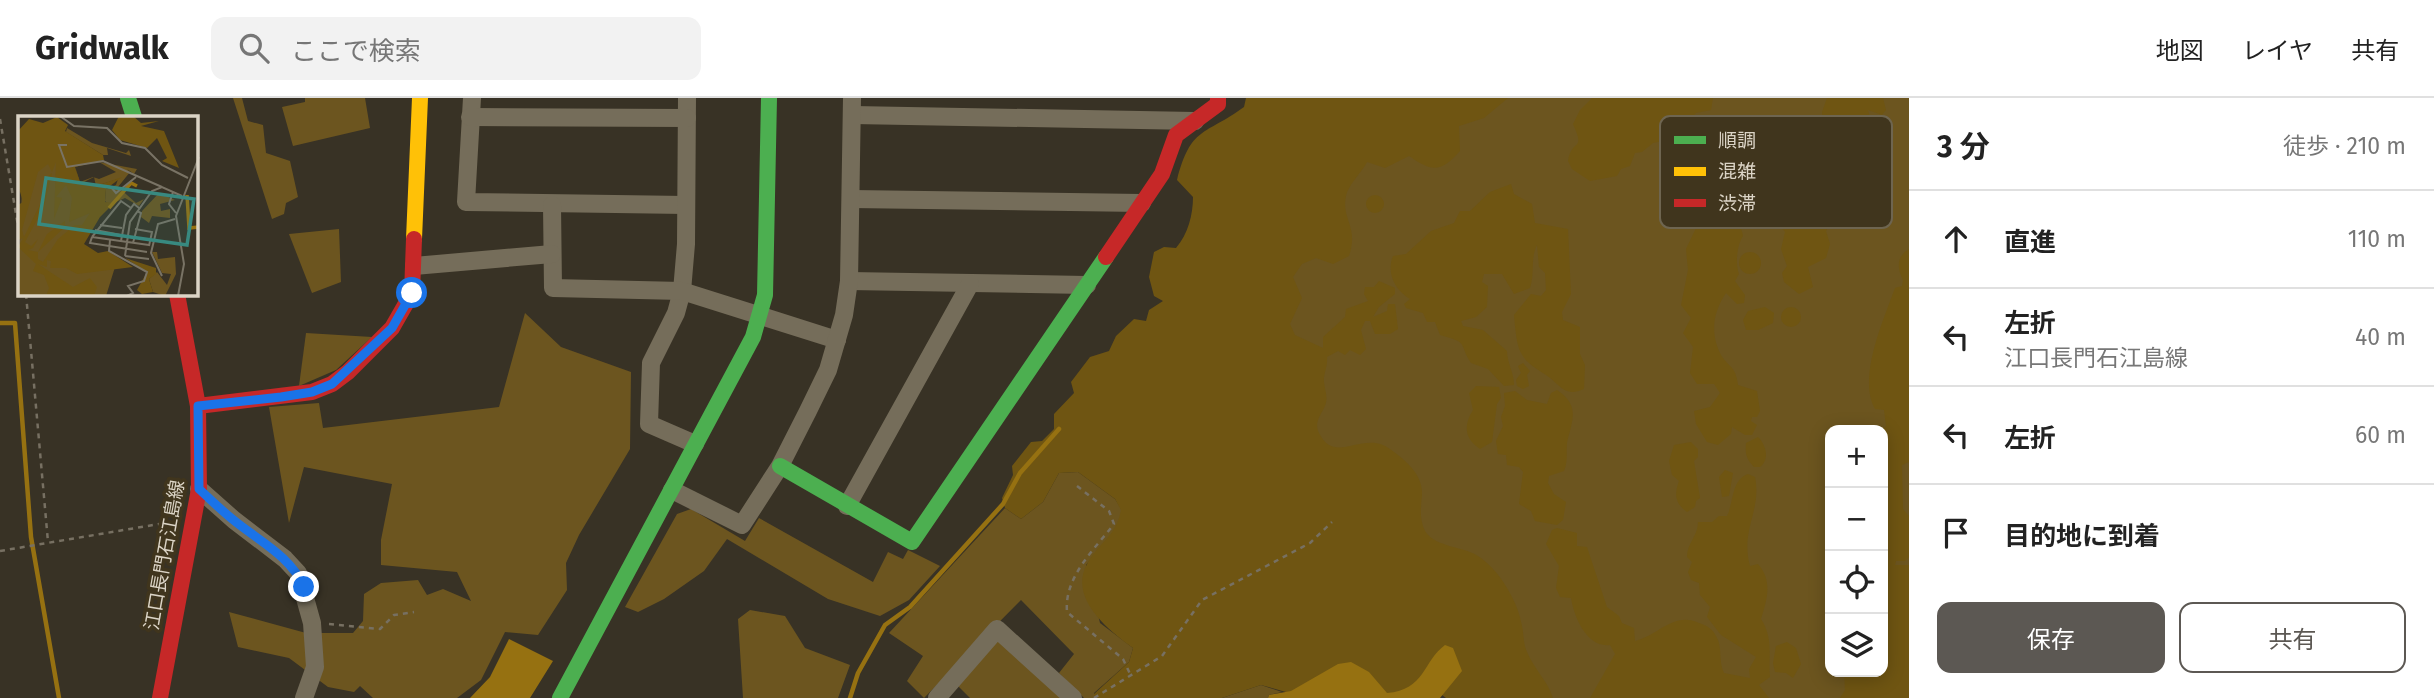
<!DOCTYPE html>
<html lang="ja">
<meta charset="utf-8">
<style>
body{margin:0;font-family:"Fira Sans","Noto Sans JP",sans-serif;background:#f2f2f2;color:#222}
.controls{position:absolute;right:21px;bottom:21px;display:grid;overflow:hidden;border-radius:14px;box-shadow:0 4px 18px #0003}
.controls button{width:63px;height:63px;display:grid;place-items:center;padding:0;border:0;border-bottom:2px solid #e0e0e0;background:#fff;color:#222;font:35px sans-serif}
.stop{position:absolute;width:21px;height:21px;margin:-16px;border:5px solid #1a73e8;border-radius:50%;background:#fff}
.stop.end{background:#1a73e8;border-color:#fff;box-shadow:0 2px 7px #0008}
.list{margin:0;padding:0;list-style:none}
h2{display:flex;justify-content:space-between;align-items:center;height:91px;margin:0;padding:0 28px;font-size:30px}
h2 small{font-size:23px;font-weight:400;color:#767676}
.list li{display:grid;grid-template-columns:46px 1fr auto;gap:21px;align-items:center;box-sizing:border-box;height:98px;padding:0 28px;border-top:2px solid #e0e0e0}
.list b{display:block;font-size:26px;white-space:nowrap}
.list p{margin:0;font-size:23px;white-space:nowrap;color:#767676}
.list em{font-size:23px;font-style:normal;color:#767676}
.actions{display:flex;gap:14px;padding:21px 28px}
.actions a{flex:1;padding:16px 0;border:2px solid #5c5853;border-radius:14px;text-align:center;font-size:24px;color:#5c5853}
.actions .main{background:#5c5853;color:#fff}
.icon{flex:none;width:38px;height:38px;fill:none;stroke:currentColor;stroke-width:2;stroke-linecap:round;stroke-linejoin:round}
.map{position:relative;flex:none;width:1909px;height:600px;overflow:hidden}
header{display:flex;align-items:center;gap:42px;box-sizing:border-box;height:98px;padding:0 35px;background:#fff;border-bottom:2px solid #e0e0e0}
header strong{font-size:33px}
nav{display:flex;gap:38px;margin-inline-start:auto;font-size:24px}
.search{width:490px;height:63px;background:#f2f2f2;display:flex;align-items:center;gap:18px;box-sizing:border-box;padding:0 24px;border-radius:14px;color:#767676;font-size:26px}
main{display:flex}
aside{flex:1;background:#fff}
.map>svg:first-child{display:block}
.green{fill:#6c551f;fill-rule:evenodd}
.forest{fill:#6f5512}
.water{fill:#967111}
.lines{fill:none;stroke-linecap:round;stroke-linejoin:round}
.stream{stroke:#967111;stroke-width:4.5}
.path{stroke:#777062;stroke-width:2.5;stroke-dasharray:5 5;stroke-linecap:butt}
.street{stroke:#756d5a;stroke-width:18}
.fast{stroke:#4caf50;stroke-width:16}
.slow{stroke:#ffc107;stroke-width:16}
.jam{stroke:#c62828;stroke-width:16}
.route{stroke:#1a73e8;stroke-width:9}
.labels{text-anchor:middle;stroke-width:7;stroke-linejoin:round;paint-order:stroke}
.street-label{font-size:19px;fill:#dbd4c6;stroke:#40351d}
.inset-river{fill:none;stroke:#967111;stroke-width:3.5}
.inset-road{fill:none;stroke:#797365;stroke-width:2}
.view{fill:#388980;fill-opacity:0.15;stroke:#388980;stroke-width:3.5}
.inset-edge{fill:none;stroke:#dbd4c6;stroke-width:3.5}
.key{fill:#40351d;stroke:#6e6550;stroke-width:2}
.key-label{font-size:19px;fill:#dbd4c6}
</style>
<header>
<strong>Gridwalk</strong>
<div class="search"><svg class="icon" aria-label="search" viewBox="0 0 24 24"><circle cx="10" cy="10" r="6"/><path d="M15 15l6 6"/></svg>ここで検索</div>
<nav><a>地図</a><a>レイヤ</a><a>共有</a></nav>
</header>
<main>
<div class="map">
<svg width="1909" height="600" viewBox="0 0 1909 600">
<rect width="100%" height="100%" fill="#383225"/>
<g class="green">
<polygon points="233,0 242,0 248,23 263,27 266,55 290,63 298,99 286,105 284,116 272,121"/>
<polygon points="305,0 365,0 370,30 293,48 282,9 305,4"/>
<path d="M1429,0H1909V600H1509L1253,255L1305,66ZM1830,332H1883V574H1830Z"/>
<polygon points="339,131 341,184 312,195 289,136"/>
<polygon points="525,215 561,249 631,274 630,351 579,437 566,465 567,492 538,537 505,534 481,582 457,600 373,600 360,588 354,594 328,589 289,560 238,549 229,514 306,535 353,535 363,523 364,496 381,485 418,482 427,497 443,491 471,503 457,474 381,467 381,442 392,386 304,369 289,425 269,309 319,305 323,330 499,309"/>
<polygon points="306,235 372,239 336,272 299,288"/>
<polygon points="1078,374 1115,401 1122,412 1118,429 1086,467 1100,525 1133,550 1129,564 1094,595 1094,600 1084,600 1059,575 1074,556 1021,502 924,600 907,583 923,558 889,535 1005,410 1021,421 1043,404 1059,375"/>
<polygon points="691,411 745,443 759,420 873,484 888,454 903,461 908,452 940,468 909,502 880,518 828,501 727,441 704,473 664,501 638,514 625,509 677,416"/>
<polygon points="750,512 785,518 805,550 850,567 838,600 743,600 738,521"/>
<polygon points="998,541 1064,600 970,600 958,588"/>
<polygon points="1261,587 1282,594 1269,597 1268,600 1222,600"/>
</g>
<g class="forest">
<path d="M1246,0H1508L1484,20L1459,28L1460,53C1440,76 1431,73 1409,58L1385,70L1367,64C1362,74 1348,87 1346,98C1341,122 1359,128 1349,158L1333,166L1316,160L1302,166L1293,179L1302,200L1290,226L1295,237L1323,250V239L1345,219L1346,211L1368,203L1364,196L1365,189H1374L1379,183L1395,190V196L1379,209L1373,219L1387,213L1388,206H1395L1398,231L1390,236H1375L1370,223H1365L1361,232L1366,251L1360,257L1350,252L1345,257L1338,253L1327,259C1328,268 1323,277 1324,284C1325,294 1329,300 1324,310C1320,318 1314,325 1319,335C1335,368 1363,331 1390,351C1404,361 1423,376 1422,396C1421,409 1419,421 1425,433C1435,450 1466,448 1481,460C1501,475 1518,504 1522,528C1524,537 1523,545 1527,554C1534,571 1547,582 1553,600H1446L1438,594L1300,598L1261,587L1222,600H1094V596L1129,564L1133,550C1110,533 1068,501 1087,466C1099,444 1116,439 1121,412L1115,401L1078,374L1059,375L1043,404L1021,421L1005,410L1002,400L1013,377L1012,368L1031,344L1042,343L1054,331V316L1074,295L1071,284L1090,259L1109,253L1116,238L1134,221L1146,223L1149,212L1163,203L1154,198L1149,179L1154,154L1164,149L1176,150C1188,136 1193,117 1193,99L1177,82C1191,28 1204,38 1244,9Z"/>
<path d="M1592,0H1713L1711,12L1696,15L1673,41L1653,45L1642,54L1635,55L1630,68L1621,71L1617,78L1590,83L1572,71L1568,63C1572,39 1586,55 1573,26L1580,12Z"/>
<polygon points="1827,0 1883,0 1886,12 1882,17 1868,12 1875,37 1866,57 1860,60 1844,47 1835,47 1831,39 1829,45 1823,46 1813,38 1811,30 1823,26 1822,14"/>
<polygon points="1832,72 1841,76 1841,108 1826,133 1830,146 1826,160 1808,169 1813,189 1799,196 1784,184 1782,175 1787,168 1781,151 1785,134 1776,121 1793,82 1801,81 1815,87"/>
<path d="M1511,86L1514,96L1532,106L1535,125L1568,131L1571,196L1562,214L1563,222L1580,229V256L1585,267L1584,291C1564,300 1560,286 1546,277C1536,270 1527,266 1521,255C1516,246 1515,227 1514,217L1531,196L1541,198L1546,192L1545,175L1539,169L1537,147C1530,161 1535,175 1530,190L1514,196L1502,176H1484L1482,184L1488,188L1487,209L1476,219L1461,223L1463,228L1483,232L1507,253C1507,265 1514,274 1514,287L1504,288L1488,271L1471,265C1458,245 1470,245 1440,237L1435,224H1427L1423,215L1406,210L1404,206L1410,201C1395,192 1386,175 1393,158L1406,156L1431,133L1454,125L1460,113H1470L1490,94Z"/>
<circle cx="1375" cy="106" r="9"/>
<path d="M1724,98L1730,99C1737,107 1733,112 1736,121C1739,128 1742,131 1743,138C1737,147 1735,165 1739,176L1735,183L1745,197L1744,205L1737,206L1726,195C1714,213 1710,232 1719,253C1726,269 1736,266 1738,287L1757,293L1760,313L1757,319H1752L1751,323L1757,327L1752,337H1745L1732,329L1731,336L1718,347L1707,344L1696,326L1694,313L1710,309L1720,295L1714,286H1697L1690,275L1693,249L1683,235L1691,220L1681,207L1688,172L1686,151L1697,128L1698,113L1703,107Z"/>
<path d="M1909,151V364L1902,367L1903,411L1909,418V459L1905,463H1896L1895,467H1909V600H1840L1845,592L1844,574H1883L1882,332L1886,328L1884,312L1875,311C1857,280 1884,221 1895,190L1902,188L1903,182C1897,170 1896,159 1909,151Z"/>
<circle cx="1750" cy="165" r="11"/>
<circle cx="1791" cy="219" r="10"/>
<polygon points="1765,209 1774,215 1773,225 1758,232 1746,232 1743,222 1748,213"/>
<polygon points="1523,265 1530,273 1527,277 1529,288 1523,291 1517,288 1516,282 1521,275 1518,268"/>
<path d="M1476,288L1499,289L1501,300L1497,306L1492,344L1480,351C1465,341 1463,328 1473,312L1469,295Z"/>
<path d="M1557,292C1578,306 1574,319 1568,340C1565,351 1569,361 1564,373L1549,378L1548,385L1554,396L1566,404L1563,422L1557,427L1535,423L1531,413L1519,406L1523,374L1519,369L1507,367L1506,357L1498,356L1496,343L1503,328L1501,319L1505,308L1504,295L1515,293L1527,302L1547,306L1551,295Z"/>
<path d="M1758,339C1766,347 1770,361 1760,369H1754C1746,361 1745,355 1746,345Z"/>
<path d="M1691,344L1698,351V359L1694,363L1700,400L1696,403L1695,409L1687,414C1675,405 1674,397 1679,383L1672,377L1669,363L1674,347Z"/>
<polygon points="1725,372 1733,375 1729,398 1722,399 1719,379"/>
<path d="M1748,376L1755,379C1762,413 1740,431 1750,468L1758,466C1773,483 1767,502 1761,521C1774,541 1768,559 1770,579L1759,587L1769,600H1590L1615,556L1610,547C1587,550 1574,519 1571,500L1560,499L1556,490L1559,468L1546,446L1552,432L1557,430L1577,435V448L1587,449L1607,509L1619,518L1622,525L1634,530L1635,543C1659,537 1674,513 1699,525C1707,528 1712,530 1716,538C1723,549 1718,563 1724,575L1750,580L1749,571L1756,559L1721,537L1707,519L1710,509L1700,497L1699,485L1691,482L1688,474L1692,464L1687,459C1687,445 1698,438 1698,424H1712L1719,418H1727C1734,404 1731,382 1748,376Z"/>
<polygon points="1787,544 1796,550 1801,566 1793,580 1786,575 1775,574 1773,565 1776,548"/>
</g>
<g class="water">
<polygon points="509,541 553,563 530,600 470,600 490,579"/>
<path d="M1445,547L1453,550L1462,573L1440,600H1268L1269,597L1291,593L1338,566L1351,564L1369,574L1387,595C1425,592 1423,563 1445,547Z"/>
</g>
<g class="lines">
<g class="stream">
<polyline points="0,225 15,225 31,439 59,600"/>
<polyline points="850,600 858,575 885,527 910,509 1003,406 1020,375 1059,331"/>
</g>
<g class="path">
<polyline points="0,21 19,134"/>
<polyline points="26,196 48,444"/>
<path d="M1077,388L1109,413L1114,426C1094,452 1064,479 1067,514L1123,561L1131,578"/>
<polyline points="0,453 171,424"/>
<polyline points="329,526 380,531 394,517 414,514"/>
<polyline points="1094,600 1162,558 1202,502 1310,445 1332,424"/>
</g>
<g class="street">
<polyline points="472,0 466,104 686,107"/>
<polyline points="687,0 686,146 682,193 676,215 651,265 649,326 695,346"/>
<polyline points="853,17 1195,23"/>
<polyline points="470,19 687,20"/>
<polyline points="851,101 1142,105"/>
<polyline points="552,107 553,190 682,193 837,242"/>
<polyline points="414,168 552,156"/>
<polyline points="849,183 1087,187"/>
<polyline points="199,391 234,422 285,461 298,475 312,525 315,569 304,600"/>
<polyline points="672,392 742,427 780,368 808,313 828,272 844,217 849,183 852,0"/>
<polyline points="847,408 970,186"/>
<polyline points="937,600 997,531 1073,600"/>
</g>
<g class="fast">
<polyline points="128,0 134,19"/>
<polyline points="780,368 912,444 1106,159"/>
<polyline points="560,600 753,239 765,197 769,0"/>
</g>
<polyline class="slow" points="414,141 420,0"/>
<g class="jam">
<polyline points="1106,159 1162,76 1176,37 1218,6 1218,0"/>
<polyline points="198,308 312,294 332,286 348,274 392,230 412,195 414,141"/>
<polyline points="160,600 199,391 198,308 177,196"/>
</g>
</g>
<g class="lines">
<path class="route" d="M304,489C291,459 261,444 236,424C223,414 211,402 199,391L198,308L281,299L312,294L332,286L392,230L412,195"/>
</g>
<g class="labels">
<g class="street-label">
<text transform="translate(164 457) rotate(-80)" y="7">江口長門石江島線</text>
</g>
</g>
<g transform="translate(18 18)">
<rect width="180" height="180" fill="#383225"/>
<path d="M49,12L74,27L108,37L111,34L113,40L89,32L90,39H85L48,16ZM39,41L75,96L69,110L32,139L97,151L88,180H0L4,70L27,42ZM81,46L119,53L116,58L109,53L112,56L100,71L118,87L126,83L121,90L107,82L91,89L87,85L88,73L98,69L100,63L78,70L76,61L64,67L61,65L57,51L62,66L75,61L81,63L98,56ZM141,77L157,84L142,88L143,95L152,93V102L134,100L131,107L123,101L124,95ZM134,136H139L140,143L157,141L158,158L147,180L135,176L131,163L139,156L149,169L153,158L144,157Z" fill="#6c551f"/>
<path d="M101,0H115L123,7L141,5L123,10L146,15L161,52L144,45L149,42L139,22L129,32L102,24L94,14ZM39,1L50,9L47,15L85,39L86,44L57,51L62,66L78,70L104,61L88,73L87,86L96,87L82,101L66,128L80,137L90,135L115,151L59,158L48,152H32L33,145L29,144V151L20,148L55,171L72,162L79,171L76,180H28L31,172L26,159L15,155L18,148L0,131L5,122L0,124V89L5,86L0,69V15L11,3L25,7ZM38,46L36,103L44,82L38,81L48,69L54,82L51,106L72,97L64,109H57L40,123L25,146L20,143V136L47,111V105L29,118L20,136L10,134L15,132L20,123L13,130L7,126L26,91L34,57L28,62L26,80L6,121L4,114L20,56L30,48L34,56ZM107,142L138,152V158L131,163L135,176L124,178L119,174L129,156Z" fill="#6f5512" fill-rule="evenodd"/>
<path class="inset-river" d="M169,79L171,112L181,111M91,92L113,67L119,70"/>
<path class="inset-road" d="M42,0L56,10L89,12L104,27L127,32L144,49L170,62M49,29H41L49,51L85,45L144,71M93,71L98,77L118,61M155,76L151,88L158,97M82,109L104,112M117,113L134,116L131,130M77,114L103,119M74,121L72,127L129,136M74,121L103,85L113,92M74,121L131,129M92,124L91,135L129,156L126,165L110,170L115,177L109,180M103,125L108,99L116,88L121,92M115,127L123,97L119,95M107,140L112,106L134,75L144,71L164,80M107,140L131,143M144,160L133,137L140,108L157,103M160,180L166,148L158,100L181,41"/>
<path class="view" d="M28,62L176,83L169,129L21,108Z"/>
<rect width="180" height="180" class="inset-edge"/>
</g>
<rect x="1660" y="18" width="232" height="112" rx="10" class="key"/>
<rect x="1674" y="38" width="32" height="8" fill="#4caf50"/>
<rect x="1674" y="69" width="32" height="9" fill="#ffc107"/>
<rect x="1674" y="101" width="32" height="8" fill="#c62828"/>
<g class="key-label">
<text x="1718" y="49">順調</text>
<text x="1718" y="80">混雑</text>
<text x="1718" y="112">渋滞</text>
</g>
</svg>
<div class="controls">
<button>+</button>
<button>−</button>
<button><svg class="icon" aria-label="locate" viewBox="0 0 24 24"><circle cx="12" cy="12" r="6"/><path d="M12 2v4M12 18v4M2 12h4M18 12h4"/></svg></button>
<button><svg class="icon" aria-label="layers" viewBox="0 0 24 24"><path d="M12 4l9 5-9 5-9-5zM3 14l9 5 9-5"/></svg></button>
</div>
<div class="stop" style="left:412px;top:195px"></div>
<div class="stop end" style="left:304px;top:489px"></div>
</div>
<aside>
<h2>3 分<small>徒歩 · 210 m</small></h2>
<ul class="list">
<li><svg class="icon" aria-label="ahead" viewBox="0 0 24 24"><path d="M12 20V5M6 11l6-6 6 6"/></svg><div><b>直進</b></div><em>110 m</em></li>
<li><svg class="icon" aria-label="left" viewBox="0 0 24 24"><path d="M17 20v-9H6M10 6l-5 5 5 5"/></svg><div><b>左折</b><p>江口長門石江島線</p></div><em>40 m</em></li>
<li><svg class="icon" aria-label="left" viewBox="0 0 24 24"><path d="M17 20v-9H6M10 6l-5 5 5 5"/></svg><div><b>左折</b></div><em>60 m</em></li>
<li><svg class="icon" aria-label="arrive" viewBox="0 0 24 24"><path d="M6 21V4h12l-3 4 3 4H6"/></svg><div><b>目的地に到着</b></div></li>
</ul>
<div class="actions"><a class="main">保存</a><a>共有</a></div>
</aside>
</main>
